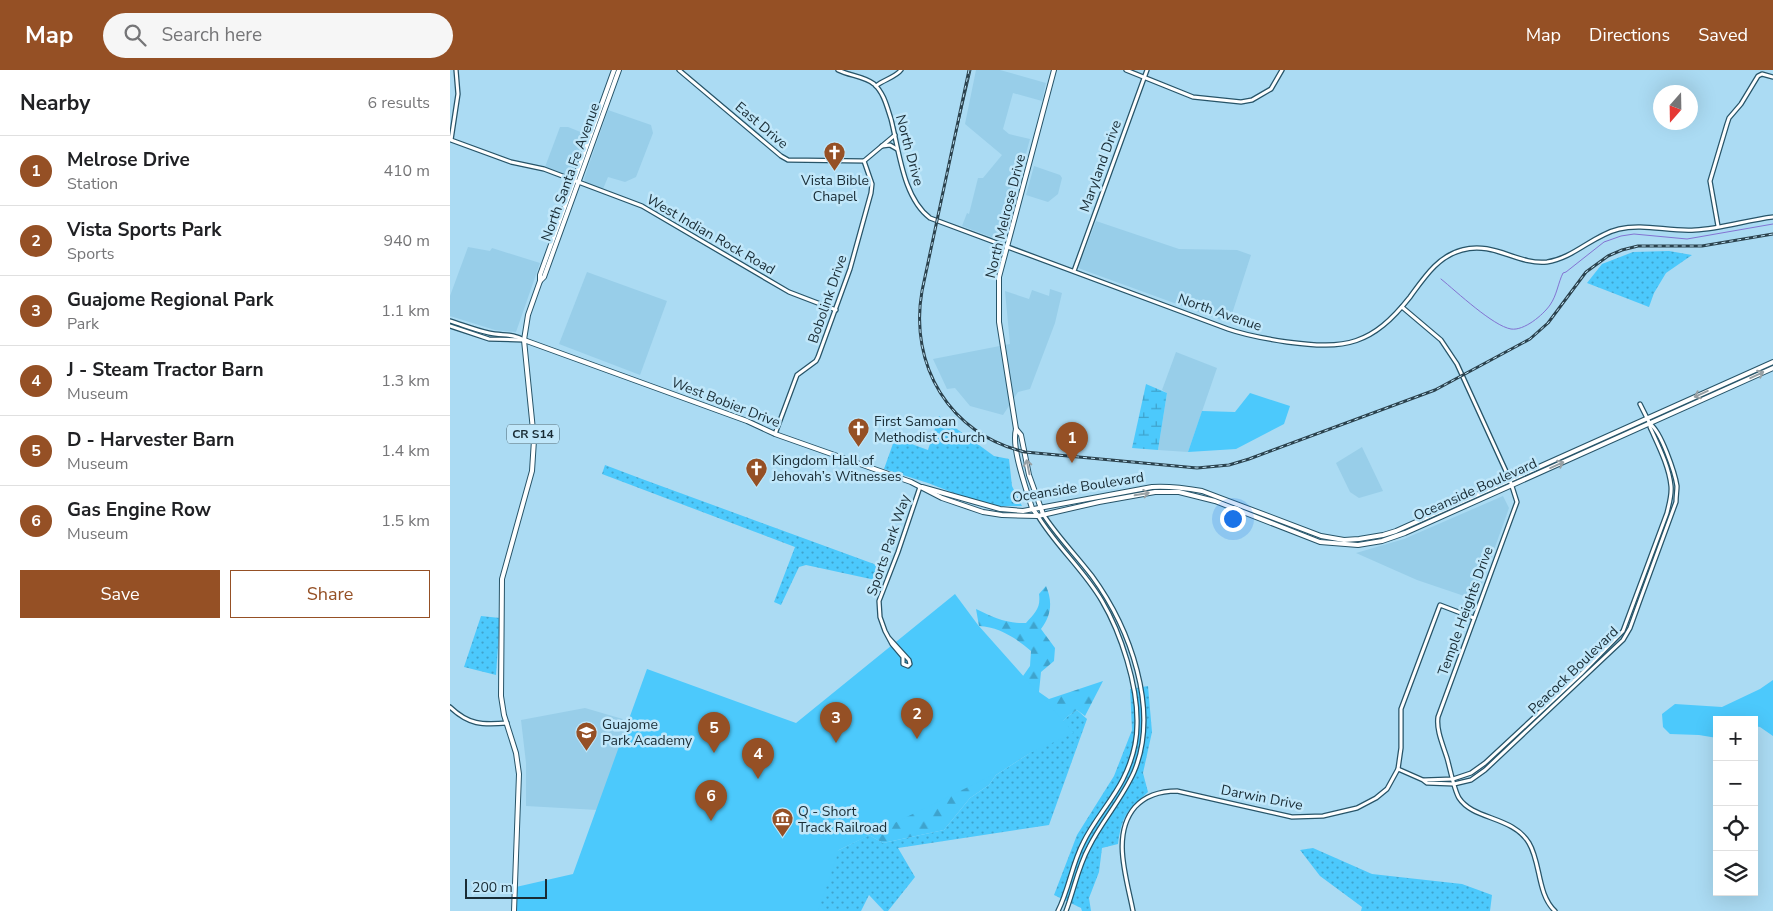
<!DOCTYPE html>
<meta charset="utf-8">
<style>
body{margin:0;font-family:"Nunito Sans",sans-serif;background:#f6f6f6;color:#202124}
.controls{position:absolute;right:15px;bottom:15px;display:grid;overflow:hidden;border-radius:0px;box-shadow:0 5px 20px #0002}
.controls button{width:45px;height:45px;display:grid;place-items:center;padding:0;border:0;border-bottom:1px solid #e0e0e0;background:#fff;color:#202124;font:25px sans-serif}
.compass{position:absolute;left:1203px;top:15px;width:45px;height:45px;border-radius:50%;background:#fff;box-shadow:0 5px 20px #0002;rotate:200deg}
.scale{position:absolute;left:15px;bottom:12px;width:82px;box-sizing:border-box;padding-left:5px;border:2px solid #192c35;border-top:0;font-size:14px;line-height:18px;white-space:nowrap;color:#192c35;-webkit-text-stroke:4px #c0e7fa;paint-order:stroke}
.you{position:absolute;left:782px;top:448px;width:18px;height:18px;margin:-12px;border:4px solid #fff;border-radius:50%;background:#1a73e8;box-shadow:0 0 0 8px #1a73e833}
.badge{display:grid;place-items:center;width:32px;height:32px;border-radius:50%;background:#955025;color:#fff;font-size:16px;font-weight:700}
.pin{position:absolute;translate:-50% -41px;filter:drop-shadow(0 1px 2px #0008)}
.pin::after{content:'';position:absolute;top:26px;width:18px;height:15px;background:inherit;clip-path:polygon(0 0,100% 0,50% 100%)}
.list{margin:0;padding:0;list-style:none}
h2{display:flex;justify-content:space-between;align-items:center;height:65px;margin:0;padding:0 20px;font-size:21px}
h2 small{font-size:16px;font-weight:400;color:#757577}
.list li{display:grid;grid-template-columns:32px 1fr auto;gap:15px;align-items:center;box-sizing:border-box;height:70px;padding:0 20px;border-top:1px solid #e0e0e0}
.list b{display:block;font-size:19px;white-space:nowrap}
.list p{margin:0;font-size:16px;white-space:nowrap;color:#757577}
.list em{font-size:16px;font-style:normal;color:#757577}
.actions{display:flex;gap:10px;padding:15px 20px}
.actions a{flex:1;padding:11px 0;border:1px solid #955025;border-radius:0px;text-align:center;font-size:18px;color:#955025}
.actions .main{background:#955025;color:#fff}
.icon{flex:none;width:28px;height:28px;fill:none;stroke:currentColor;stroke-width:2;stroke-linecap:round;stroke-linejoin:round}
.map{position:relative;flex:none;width:1323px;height:841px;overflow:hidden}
header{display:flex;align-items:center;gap:30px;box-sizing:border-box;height:70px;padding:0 25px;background:#955025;color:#fff}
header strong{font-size:24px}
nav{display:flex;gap:28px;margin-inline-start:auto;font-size:18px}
.search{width:350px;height:45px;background:#f6f6f6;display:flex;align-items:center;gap:12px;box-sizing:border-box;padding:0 18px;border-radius:28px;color:#757577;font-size:19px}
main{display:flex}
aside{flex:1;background:#fff}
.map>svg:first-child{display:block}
.built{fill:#98cee9}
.grass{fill:url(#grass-dots)}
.forest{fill:url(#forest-firs)}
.wetland{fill:url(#wetland-marsh)}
.park{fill:#4cc9fc}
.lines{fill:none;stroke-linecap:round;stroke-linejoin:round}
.stream{stroke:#8373d2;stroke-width:1}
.secondary-casing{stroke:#275468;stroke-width:5.5}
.primary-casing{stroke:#275468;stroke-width:6}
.secondary{stroke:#fff;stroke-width:3}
.primary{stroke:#fff;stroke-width:4}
.tram{stroke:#2b424d;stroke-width:1}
.rail-casing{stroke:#2b424d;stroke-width:3}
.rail{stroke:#c0e7fa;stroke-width:1;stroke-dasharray:4;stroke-linecap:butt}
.oneway{stroke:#98a0a4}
.labels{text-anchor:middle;stroke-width:5;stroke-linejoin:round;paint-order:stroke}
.shield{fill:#c0e7fa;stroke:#4b6470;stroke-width:1}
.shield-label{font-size:12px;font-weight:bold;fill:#192c35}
.street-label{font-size:14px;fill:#192c35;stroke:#c0e7fa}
.poi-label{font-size:14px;fill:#192c35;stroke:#c0e7fa;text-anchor:start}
</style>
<header>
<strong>Map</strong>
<div class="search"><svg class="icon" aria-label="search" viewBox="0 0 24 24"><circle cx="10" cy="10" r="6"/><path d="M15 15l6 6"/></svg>Search here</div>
<nav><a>Map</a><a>Directions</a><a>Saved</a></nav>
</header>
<main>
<aside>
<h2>Nearby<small>6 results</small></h2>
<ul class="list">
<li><span class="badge">1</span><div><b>Melrose Drive</b><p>Station</p></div><em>410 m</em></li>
<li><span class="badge">2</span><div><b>Vista Sports Park</b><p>Sports</p></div><em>940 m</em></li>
<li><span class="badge">3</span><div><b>Guajome Regional Park</b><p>Park</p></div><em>1.1 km</em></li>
<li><span class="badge">4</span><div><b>J - Steam Tractor Barn</b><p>Museum</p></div><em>1.3 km</em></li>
<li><span class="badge">5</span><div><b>D - Harvester Barn</b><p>Museum</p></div><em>1.4 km</em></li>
<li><span class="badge">6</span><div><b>Gas Engine Row</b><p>Museum</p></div><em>1.5 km</em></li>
</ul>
<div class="actions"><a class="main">Save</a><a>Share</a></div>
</aside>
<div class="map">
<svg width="1323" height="841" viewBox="0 0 1323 841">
<defs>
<pattern id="grass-dots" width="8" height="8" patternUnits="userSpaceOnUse" patternTransform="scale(1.25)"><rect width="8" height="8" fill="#4cc9fc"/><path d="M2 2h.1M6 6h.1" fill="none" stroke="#3ea3cd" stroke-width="1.8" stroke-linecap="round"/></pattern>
<pattern id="forest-firs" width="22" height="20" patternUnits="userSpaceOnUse" patternTransform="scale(1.25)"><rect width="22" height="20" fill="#4cc9fc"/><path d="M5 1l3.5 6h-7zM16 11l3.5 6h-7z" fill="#3ea3cd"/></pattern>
<pattern id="wetland-marsh" width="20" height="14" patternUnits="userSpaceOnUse" patternTransform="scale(1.25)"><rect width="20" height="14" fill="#4cc9fc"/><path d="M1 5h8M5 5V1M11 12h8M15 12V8" fill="none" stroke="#3ea3cd"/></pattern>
</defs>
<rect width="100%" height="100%" fill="#abdbf3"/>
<g class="built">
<polygon points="526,0 550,0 596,13 592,31 563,23 553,59 559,64 580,69 553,168 549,170 512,156 517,143 519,144 528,108 533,108 552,85 515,54"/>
<polygon points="158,40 201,55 203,63 186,107 175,112 158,107 153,119 136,113 134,109"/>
<polygon points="110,57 118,57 138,65 125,102 122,106 95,97"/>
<polygon points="584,96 610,105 612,108 608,124 598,132 576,125"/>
<polygon points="646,151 729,179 787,180 801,185 779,253 628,198"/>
<polygon points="18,177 40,181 42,178 90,193 66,262 45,260 0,246 0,226"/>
<polygon points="137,202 217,231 190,305 109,274"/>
<polygon points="600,219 612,223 605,253 580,319 568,322 553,345 520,336 505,318 497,319 483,289 560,274 555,221 579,229 582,220 599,226"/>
<polygon points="726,282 767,298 738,382 708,380 717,323 712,320"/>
<polygon points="912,377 933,421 909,428 900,422 886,393"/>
<polygon points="1053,426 1059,438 1026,530 967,510 906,483 954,469"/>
<polygon points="135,638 183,652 166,741 76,736 76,693 71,650"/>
</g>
<g class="grass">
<polygon points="1219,181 1242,185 1216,203 1204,223 1199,237 1137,213 1152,194 1183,182"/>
<polygon points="489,346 544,386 559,389 562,416 572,436 548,436 527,432 478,413 434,399 445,368 478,380"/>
<polygon points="155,395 192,409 435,498 430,511 356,495 349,497 331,535 324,532 345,477 152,404"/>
<polygon points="31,546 50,548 46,605 14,597"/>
<path d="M698,616L702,662L693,703L698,722C677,741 672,745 668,774L652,778L649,802L639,828L641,841H632L631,838L604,825L627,765L664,706L682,660L680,619Z"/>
<polygon points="627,640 637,649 599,755 448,778 465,807 438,841 434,841 419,825 411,841 334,841 389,780 419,765 433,773 494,760 520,728 539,715 546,705 580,683 618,646"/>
<polygon points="863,778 922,804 1012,814 1042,825 1040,841 911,841 912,837 870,806 850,780"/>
</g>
<path class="forest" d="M596,516C603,532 601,546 591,559L605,578L604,591L591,602L589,622L599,629L653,611L635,646L627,640L618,646L613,651L602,652L580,683L546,705L539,715L520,728L494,760L433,773L419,765L447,751L566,616L580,596L581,581C566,568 549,557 529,556L526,539C543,547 557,554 576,553C585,543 591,538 589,524Z"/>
<polygon class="wetland" points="696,314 717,323 708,380 682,378"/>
<g class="park">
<polygon points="800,323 840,336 834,354 786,379 738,382 752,341 785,342"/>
<polygon points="505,524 528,555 624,663 580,683 554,697 555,699 389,780 368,841 66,841 66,817 123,804 197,599 346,653"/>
<polygon points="1323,610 1323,666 1310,657 1304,656 1304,650 1267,650 1267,668 1249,665 1220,664 1213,657 1212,644 1225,634 1272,637 1310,619"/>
</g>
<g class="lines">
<path class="stream" d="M991,209C1007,222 1043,256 1061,259C1074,261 1093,245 1100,235C1107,225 1108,213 1113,203L1116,202L1154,172L1171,166L1184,164L1237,169L1323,154"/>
<defs>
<g id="secondary">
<polyline points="6,0 8,24 1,70 61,92 94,99 192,136 339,222 386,240"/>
<polyline points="229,0 331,86 338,90 414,91 445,65"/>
<path d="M388,0C400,6 414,6 424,14C434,23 437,37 441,49C449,80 453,128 480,148L778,259C798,266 817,269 837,272C896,280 922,275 960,227C974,208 988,186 1012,180C1044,171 1067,195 1097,192C1124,188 1143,165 1169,159C1193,153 1220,162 1245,160C1271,159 1297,150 1323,147"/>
<polyline points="676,0 743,27 791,32 802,30 821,19 832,0"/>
<path d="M426,16C433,10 446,7 451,0"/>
<polyline points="432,76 440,75 447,79"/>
<polyline points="1268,156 1260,111 1277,54 1279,48 1291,34 1308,6 1312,4 1323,7"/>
<polyline points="624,201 697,0"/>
<path d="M952,237L991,270L1007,294L1060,410L1067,432L988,647C986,660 993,675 997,688C1000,698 1004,720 1009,728C1023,750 1063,746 1079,773C1091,793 1087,824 1105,841"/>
<path d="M0,251C13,255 25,260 39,263C52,266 63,263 74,270"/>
<polyline points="0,256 39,269 73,270"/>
<polyline points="325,364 347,305 366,291 368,287 400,199 421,123 422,114 414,91"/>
<path d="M593,444C607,466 626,485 642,506C680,558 710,640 684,702C672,729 652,751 639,777C628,797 624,820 616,841"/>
<path d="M588,446C606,476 634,500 652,531C671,563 688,616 687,654C687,672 681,693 673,709C662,731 644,750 633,773C622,794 619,819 608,841"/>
<polyline points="439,568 459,590 460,594 458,596 453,594 453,587 442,574 435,561 430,547 429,531 448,482 470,417"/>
<path d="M0,637C19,655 32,655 57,653"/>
<path d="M948,699L973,710L977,713L1004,714L1021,710L1035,700L1173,570L1180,558L1189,533L1226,432C1226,426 1227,421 1227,416C1225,403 1211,361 1200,354"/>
<path d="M974,710L1003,709L1021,703L1035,693L1131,604L1173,561L1217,443C1219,434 1222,425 1221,416C1219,396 1208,375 1200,357V354L1190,334"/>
<path d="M683,841C677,809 661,765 685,737C696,725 711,721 727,721L842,747L873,746L907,738L926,728L937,719L948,699L951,678V639L990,535L1024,548"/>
</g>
<g id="primary">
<polyline points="90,211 90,205 164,0"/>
<polyline points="74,270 297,351 325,364 461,412 492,428 533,442 552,445 588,446 649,432 705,422 729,422 765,431 870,472 908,475 932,471 955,463 1323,298"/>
<polyline points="566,359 571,365 579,405 593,444"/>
<path d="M472,417L550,439L573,441L702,417C719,416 735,418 752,421L871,466L894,470L909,469L933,465L946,461L1323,292"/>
<path d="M588,446L582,438C576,418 561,378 566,359L549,252V207L604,0"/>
<polyline points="64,841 69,704 66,683 54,645 51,626 52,509 82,401 84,370 74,270 78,245 90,211 94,207 169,0"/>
</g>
</defs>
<use href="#secondary" class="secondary-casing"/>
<use href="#primary" class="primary-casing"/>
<use href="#secondary" class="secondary"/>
<use href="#primary" class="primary"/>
<polyline class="tram" points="491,129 521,0"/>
<defs>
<path id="rail" d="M519,0L472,221C459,295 499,364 575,382L747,398L779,395L799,389L985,320L1080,269L1098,253L1136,202L1158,186L1172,180L1188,176H1252L1323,164"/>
</defs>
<use href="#rail" class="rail-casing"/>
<use href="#rail" class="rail"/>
</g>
<defs><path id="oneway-shaft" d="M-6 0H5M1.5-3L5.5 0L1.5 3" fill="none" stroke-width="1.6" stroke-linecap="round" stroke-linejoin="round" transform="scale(1.25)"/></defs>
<g class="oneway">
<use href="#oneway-shaft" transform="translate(1307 305) rotate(-25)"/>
<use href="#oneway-shaft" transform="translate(1251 324) rotate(156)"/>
<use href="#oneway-shaft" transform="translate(1107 395) rotate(-24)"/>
<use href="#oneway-shaft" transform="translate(578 397) rotate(-101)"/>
<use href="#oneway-shaft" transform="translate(692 424) rotate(-10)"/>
</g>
<defs>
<symbol id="church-pin" viewBox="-11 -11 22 30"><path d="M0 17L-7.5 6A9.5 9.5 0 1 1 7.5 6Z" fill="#955025" stroke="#c0e7fa"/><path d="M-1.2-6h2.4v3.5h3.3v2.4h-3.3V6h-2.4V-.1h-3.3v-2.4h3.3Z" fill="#fff"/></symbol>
<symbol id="school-pin" viewBox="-11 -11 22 30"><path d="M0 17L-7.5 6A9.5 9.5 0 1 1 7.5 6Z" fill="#955025" stroke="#c0e7fa"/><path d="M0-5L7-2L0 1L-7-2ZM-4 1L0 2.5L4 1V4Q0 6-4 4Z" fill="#fff"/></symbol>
<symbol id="museum-pin" viewBox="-11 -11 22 30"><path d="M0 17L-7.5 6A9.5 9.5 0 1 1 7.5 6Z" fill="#955025" stroke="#c0e7fa"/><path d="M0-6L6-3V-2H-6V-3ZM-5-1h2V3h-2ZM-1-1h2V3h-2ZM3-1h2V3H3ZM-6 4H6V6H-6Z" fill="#fff"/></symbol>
</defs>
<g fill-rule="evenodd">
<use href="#church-pin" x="372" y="70" width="25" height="34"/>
<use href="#church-pin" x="396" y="346" width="25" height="34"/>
<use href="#church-pin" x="294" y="386" width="25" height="34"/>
<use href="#school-pin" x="124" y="650" width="25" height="34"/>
<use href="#museum-pin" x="320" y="736" width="25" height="34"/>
</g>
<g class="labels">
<rect class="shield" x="57" y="354.5" width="52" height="19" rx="4"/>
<g class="shield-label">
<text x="83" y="368">CR S14</text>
</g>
<g class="street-label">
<text transform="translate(312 55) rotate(40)" y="5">East Drive</text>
<text transform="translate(460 80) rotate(75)" y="5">North Drive</text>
<text transform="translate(650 96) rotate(-70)" y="5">Maryland Drive</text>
<text transform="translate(120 102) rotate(-70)" y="5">North Santa Fe Avenue</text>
<text transform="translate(555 146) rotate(-76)" y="5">North Melrose Drive</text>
<text transform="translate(261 164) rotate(30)" y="5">West Indian Rock Road</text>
<text transform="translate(377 229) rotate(-71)" y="5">Bobolink Drive</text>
<text transform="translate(770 242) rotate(19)" y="5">North Avenue</text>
<text transform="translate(276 332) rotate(21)" y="5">West Bobier Drive</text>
<text transform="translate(628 417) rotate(-9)" y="5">Oceanside Boulevard</text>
<text transform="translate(1025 419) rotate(-24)" y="5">Oceanside Boulevard</text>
<text transform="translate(438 475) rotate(-71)" y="5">Sports Park Way</text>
<text transform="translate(1015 541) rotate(-70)" y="5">Temple Heights Drive</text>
<text transform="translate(1123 600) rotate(-44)" y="5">Peacock Boulevard</text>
<text transform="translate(812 727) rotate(11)" y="5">Darwin Drive</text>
</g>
<g class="poi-label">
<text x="385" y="115" text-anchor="middle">Vista Bible<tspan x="385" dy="16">Chapel</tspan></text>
<text x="424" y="356">First Samoan<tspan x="424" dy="16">Methodist Church</tspan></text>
<text x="322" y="395">Kingdom Hall of<tspan x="322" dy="16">Jehovah’s Witnesses</tspan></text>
<text x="152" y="659">Guajome<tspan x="152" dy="16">Park Academy</tspan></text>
<text x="348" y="746">Q - Short<tspan x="348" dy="16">Track Railroad</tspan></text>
</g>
</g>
</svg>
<div class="controls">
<button>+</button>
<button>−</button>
<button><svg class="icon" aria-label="locate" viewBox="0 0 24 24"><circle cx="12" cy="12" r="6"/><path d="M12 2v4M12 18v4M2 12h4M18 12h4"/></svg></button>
<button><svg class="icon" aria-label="layers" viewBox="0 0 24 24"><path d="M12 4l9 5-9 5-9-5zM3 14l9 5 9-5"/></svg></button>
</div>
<svg class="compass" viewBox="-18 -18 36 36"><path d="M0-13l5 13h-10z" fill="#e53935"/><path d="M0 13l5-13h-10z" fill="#757577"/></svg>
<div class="scale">200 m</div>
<div class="you"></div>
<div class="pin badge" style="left:622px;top:393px">1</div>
<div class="pin badge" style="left:467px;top:669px">2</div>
<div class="pin badge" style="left:386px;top:673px">3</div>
<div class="pin badge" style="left:308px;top:709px">4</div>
<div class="pin badge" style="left:264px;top:683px">5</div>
<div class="pin badge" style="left:261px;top:751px">6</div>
</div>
</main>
